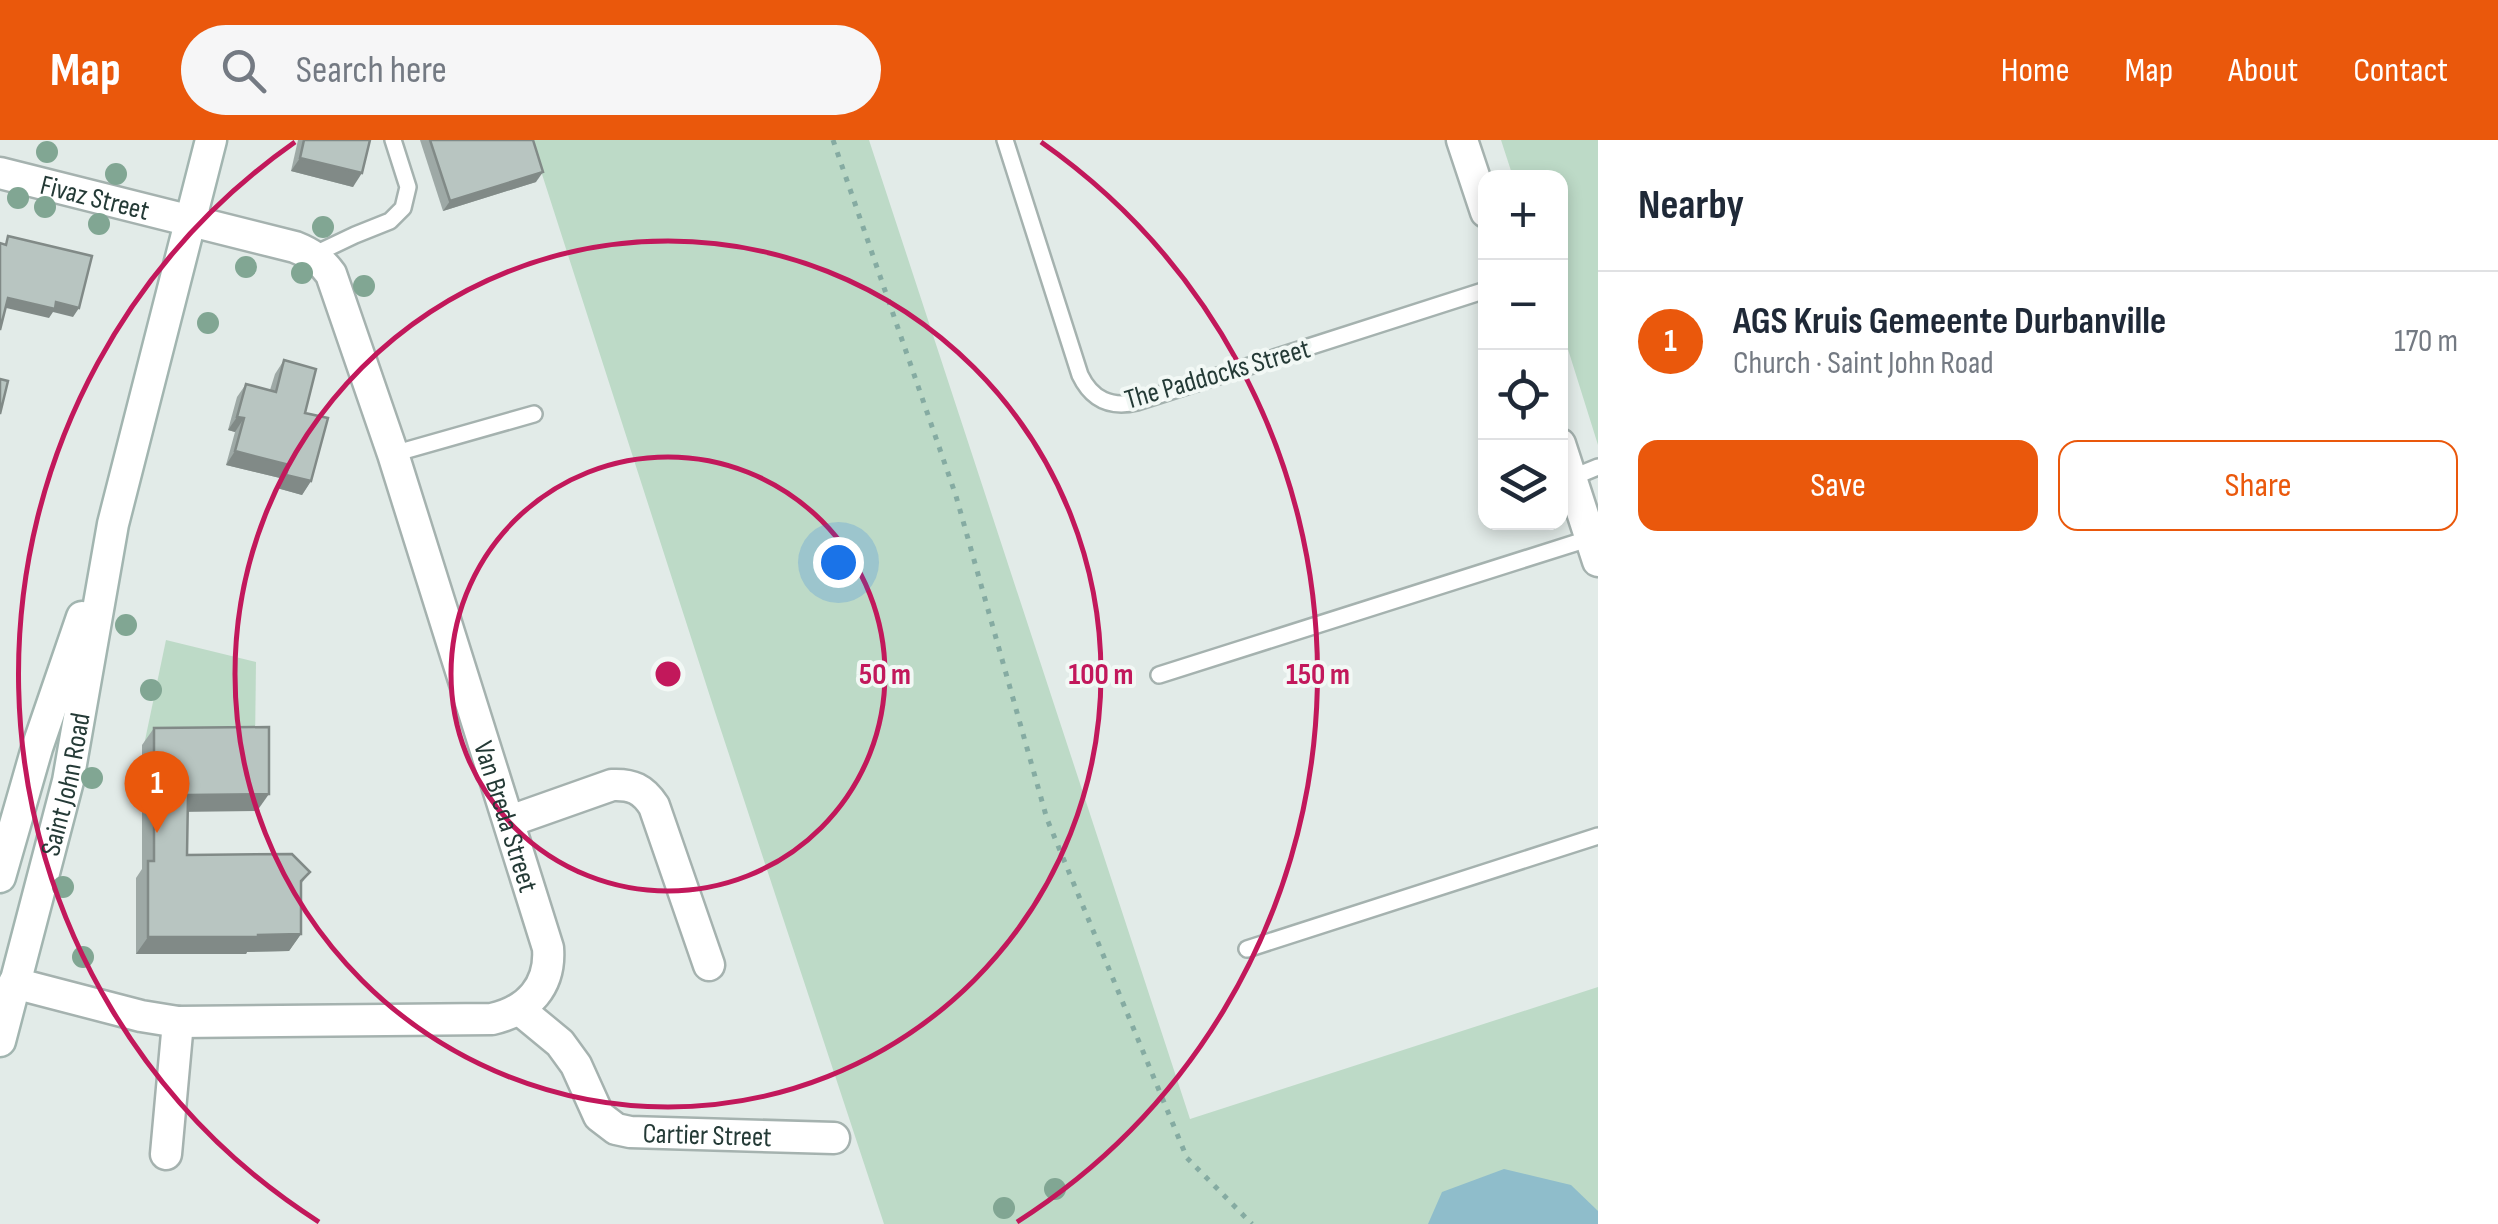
<!DOCTYPE html>
<meta charset="utf-8">
<style>
body{margin:0;font-family:"Sofia Sans Condensed",sans-serif;background:#f6f6f7;color:#1f2937}
.controls{position:absolute;right:30px;top:30px;display:grid;overflow:hidden;border-radius:20px;box-shadow:0 5px 15px #0003}
.controls button{width:90px;height:90px;display:grid;place-items:center;padding:0;border:0;border-bottom:2px solid #e0e1e3;background:#fff;color:#1f2937;font:50px sans-serif}
.you{position:absolute;left:838px;top:422px;width:35px;height:35px;margin:-25px;border:8px solid #fff;border-radius:50%;background:#1a73e8;box-shadow:0 0 0 15px #1a73e833}
.badge{display:grid;place-items:center;width:65px;height:65px;border-radius:50%;background:#ea580c;color:#fff;font-size:32px;font-weight:700}
.pin{position:absolute;translate:-50% -82px;filter:drop-shadow(0 2px 5px #0008)}
.pin::after{content:'';position:absolute;top:52px;width:35px;height:30px;background:inherit;clip-path:polygon(0 0,100% 0,50% 100%)}
.list{margin:0;padding:0;list-style:none}
h2{display:flex;justify-content:space-between;align-items:center;height:130px;margin:0;padding:0 40px;font-size:42px}
h2 small{font-size:32px;font-weight:400;color:#747a83}
.list li{display:grid;grid-template-columns:65px 1fr auto;gap:30px;align-items:center;box-sizing:border-box;height:140px;padding:0 40px;border-top:2px solid #e0e1e3}
.list b{display:block;font-size:38px;white-space:nowrap}
.list p{margin:0;font-size:32px;white-space:nowrap;color:#747a83}
.list em{font-size:32px;font-style:normal;color:#747a83}
.actions{display:flex;gap:20px;padding:30px 40px}
.actions a{flex:1;padding:22px 0;border:2px solid #ea580c;border-radius:20px;text-align:center;font-size:35px;color:#ea580c}
.actions .main{background:#ea580c;color:#fff}
.icon{flex:none;width:55px;height:55px;fill:none;stroke:currentColor;stroke-width:2;stroke-linecap:round;stroke-linejoin:round}
.map{position:relative;flex:none;width:1598px;height:1084px;overflow:hidden}
header{display:flex;align-items:center;gap:60px;box-sizing:border-box;height:140px;padding:0 50px;background:#ea580c;color:#fff}
header strong{font-size:48px}
nav{display:flex;gap:55px;margin-inline-start:auto;font-size:35px}
.search{width:700px;height:90px;background:#f6f6f7;display:flex;align-items:center;gap:25px;box-sizing:border-box;padding:0 35px;border-radius:55px;color:#747a83;font-size:38px}
main{display:flex}
aside{flex:1;background:#fff}
.map>svg:first-child{display:block}
.green{fill:#bddac7}
.water{fill:#8fbdcb}
.lines{fill:none;stroke-linecap:round;stroke-linejoin:round}
.service-casing{stroke:#a5b2af;stroke-width:20}
.minor-casing{stroke:#a5b2af;stroke-width:35}
.secondary-casing{stroke:#a2b5b0;stroke-width:35}
.path{stroke:#85aba2;stroke-width:5;stroke-dasharray:5 8;stroke-linecap:butt}
.service{stroke:#fff;stroke-width:15}
.minor{stroke:#fff;stroke-width:30}
.secondary{stroke:#fff;stroke-width:30}
.tree{fill:#81a693}
.wall{fill:#9ea9a6}
.shaded-wall{fill:#818a87}
.building{fill:#b8c5c1;stroke:#818a87;stroke-width:2.5}
.ring{fill:none;stroke:#c2185b;stroke-width:5}
.labels{text-anchor:middle;stroke-width:8;stroke-linejoin:round;paint-order:stroke}
.street-label{font-size:28px;fill:#243a36;stroke:#f2f8f5}
.centre{fill:#c2185b;stroke:#f2f8f5;stroke-width:5}
.ring-label{font-size:30px;text-anchor:middle;font-weight:bold;fill:#c2185b;stroke:#f2f8f5;stroke-width:8;stroke-linejoin:round;paint-order:stroke}
</style>
<header>
<strong>Map</strong>
<div class="search"><svg class="icon" aria-label="search" viewBox="0 0 24 24"><circle cx="10" cy="10" r="6"/><path d="M15 15l6 6"/></svg>Search here</div>
<nav><a>Home</a><a>Map</a><a>About</a><a>Contact</a></nav>
</header>
<main>
<div class="map">
<svg width="1598" height="1084" viewBox="0 0 1598 1084">
<rect width="100%" height="100%" fill="#e2ebe8"/>
<g class="green">
<polygon points="531,0 869,0 1190,979 1598,847 1598,1084 884,1084 715,572"/>
<polygon points="1501,0 1598,0 1598,305 1561,187 1560,38 1513,37"/>
<polygon points="166,500 256,522 255,604 144,605"/>
</g>
<polygon class="water" points="1504,1029 1571,1045 1598,1071 1598,1084 1428,1084 1442,1052"/>
<g class="lines">
<defs>
<g id="service">
<path d="M1005,0L1080,235C1092,260 1111,268 1137,262L1486,150"/>
<polyline points="313,115 355,95 390,81 403,68 408,47 393,0"/>
<polyline points="393,314 534,274"/>
<polyline points="1571,338 1598,327"/>
<polyline points="1159,535 1591,398"/>
<polyline points="1247,809 1598,696"/>
</g>
<g id="minor">
<polyline points="1462,0 1486,72"/>
<path id="s1" d="M0,33L295,107C310,113 321,120 331,134L393,314L548,808C551,846 528,871 492,879L178,882L141,876L14,843"/>
<polyline points="1560,304 1598,421"/>
<path d="M510,681L612,645C632,644 643,649 654,666L709,825"/>
<path id="s2" d="M520,870L560,903L576,925L599,976L616,989L630,992L834,998"/>
<polyline points="166,1014 178,882"/>
</g>
<g id="secondary">
<polyline points="0,737 37,608 82,477"/>
<path id="s3" d="M0,901L68,641L113,384L211,0"/>
</g>
</defs>
<use href="#service" class="service-casing"/>
<use href="#minor" class="minor-casing"/>
<use href="#secondary" class="secondary-casing"/>
<polyline class="path" points="833,0 956,356 1047,679 1187,1018 1252,1084"/>
<use href="#service" class="service"/>
<use href="#minor" class="minor"/>
<use href="#secondary" class="secondary"/>
</g>
<g class="tree">
<circle cx="47" cy="12" r="11"/>
<circle cx="116" cy="34" r="11"/>
<circle cx="18" cy="58" r="11"/>
<circle cx="45" cy="67" r="11"/>
<circle cx="99" cy="84" r="11"/>
<circle cx="323" cy="87" r="11"/>
<circle cx="246" cy="127" r="11"/>
<circle cx="302" cy="133" r="11"/>
<circle cx="364" cy="146" r="11"/>
<circle cx="208" cy="183" r="11"/>
<circle cx="126" cy="485" r="11"/>
<circle cx="151" cy="550" r="11"/>
<circle cx="92" cy="638" r="11"/>
<circle cx="63" cy="747" r="11"/>
<circle cx="83" cy="817" r="11"/>
<circle cx="1055" cy="1049" r="11"/>
<circle cx="1004" cy="1068" r="11"/>
</g>
<g class="wall">
<polygon points="298,0 370,0 353,47 291,31"/>
<polygon points="420,0 533,0 536,42 443,71"/>
<polygon points="284,220 305,273 311,341 302,355 277,348 280,338 226,325 235,292 228,290 237,257 246,244 270,250 275,234"/>
<polygon points="154,588 257,671 188,671 187,715 310,732 301,744 301,794 289,811 247,812 246,814 136,814 136,738 142,729 142,605"/>
</g>
<g class="shaded-wall">
<polygon points="300,18 362,33 353,47 291,31"/>
<polygon points="543,32 536,42 443,71 450,61"/>
<polygon points="8,158 56,162 79,168 73,177 53,172 49,178 2,167"/>
<polygon points="237,277 244,278 235,292 228,290"/>
<polygon points="235,311 289,325 280,338 226,325"/>
<polygon points="286,335 311,341 302,355 277,348"/>
<polygon points="269,654 257,671 176,672 188,655"/>
<polygon points="301,794 289,811 247,812 246,814 136,814 148,797"/>
</g>
<g class="building">
<polygon points="304,0 370,0 362,33 300,18"/>
<polygon points="430,0 533,0 543,32 450,61"/>
<polygon points="8,96 92,116 79,168 56,162 55,169 8,158 0,190 0,103 6,105"/>
<polygon points="284,220 316,229 305,273 328,278 311,341 286,335 289,325 235,311 244,278 237,277 246,244 276,252"/>
<polygon points="0,239 8,241 0,274"/>
<polygon points="269,587 269,654 188,655 187,715 292,714 310,732 301,741 301,794 258,795 258,797 148,797 148,721 154,721 154,588"/>
</g>
<g class="ring">
<circle cx="668" cy="534" r="217"/>
<circle cx="668" cy="534" r="433"/>
<path d="M319 1082A650 650 0 0 1 295 2M1041 2A650 650 0 0 1 1017 1082"/>
</g>
<g class="labels">
<g class="street-label">
<text dy="10" stroke="none"><textPath href="#s1" startOffset="98">Fivaz Street</textPath></text>
<text transform="translate(1217 233) rotate(-16)" y="10">The Paddocks Street</text>
<text dy="10" stroke="none"><textPath href="#s3" startOffset="265">Saint John Road</textPath></text>
<text dy="10" stroke="none"><textPath href="#s1" startOffset="920">Van Breda Street</textPath></text>
<text dy="10" stroke="none"><textPath href="#s2" startOffset="248">Cartier Street</textPath></text>
</g>
</g>
<circle cx="668" cy="534" r="15" class="centre"/>
<g class="ring-label">
<text x="885" y="544">50 m</text>
<text x="1101" y="544">100 m</text>
<text x="1318" y="544">150 m</text>
</g>
</svg>
<div class="controls">
<button>+</button>
<button>−</button>
<button><svg class="icon" aria-label="locate" viewBox="0 0 24 24"><circle cx="12" cy="12" r="6"/><path d="M12 2v4M12 18v4M2 12h4M18 12h4"/></svg></button>
<button><svg class="icon" aria-label="layers" viewBox="0 0 24 24"><path d="M12 4l9 5-9 5-9-5zM3 14l9 5 9-5"/></svg></button>
</div>
<div class="you"></div>
<div class="pin badge" style="left:157px;top:693px">1</div>
</div>
<aside>
<h2>Nearby<small></small></h2>
<ul class="list">
<li><span class="badge">1</span><div><b>AGS Kruis Gemeente Durbanville</b><p>Church · Saint John Road</p></div><em>170 m</em></li>
</ul>
<div class="actions"><a class="main">Save</a><a>Share</a></div>
</aside>
</main>
